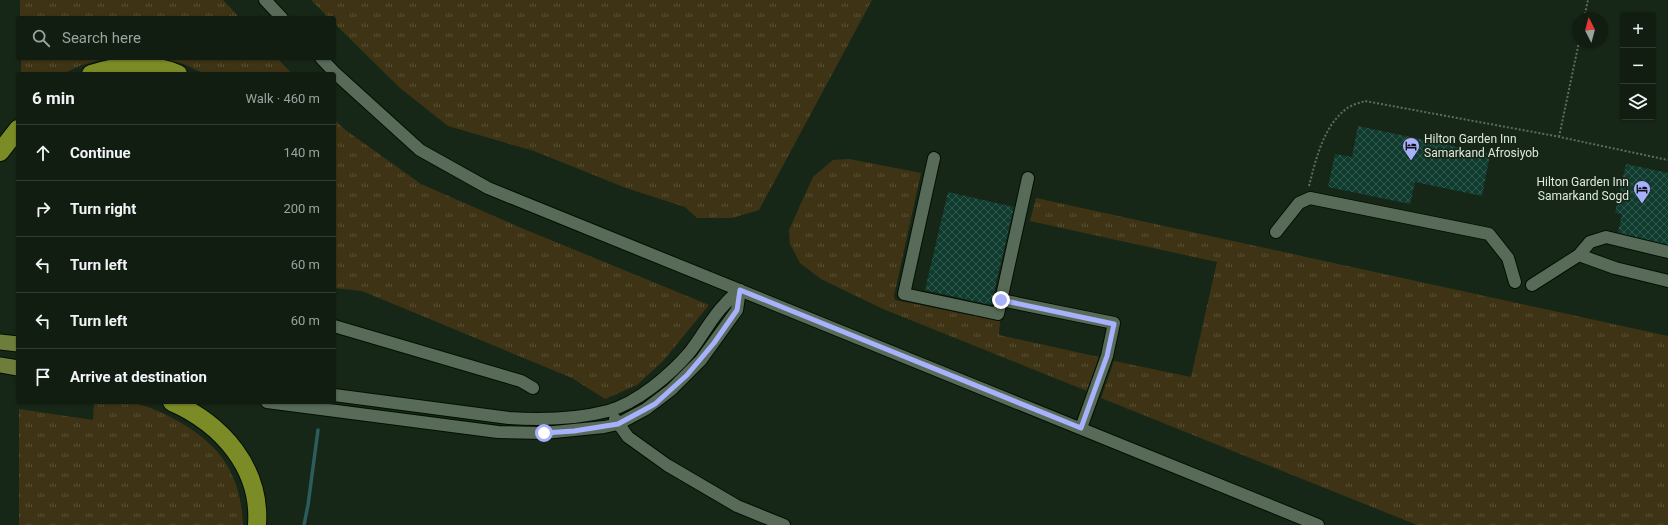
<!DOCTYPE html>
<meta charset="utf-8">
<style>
body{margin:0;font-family:Roboto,sans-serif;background:#1a261a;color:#f1f3f6}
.controls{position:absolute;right:12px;top:12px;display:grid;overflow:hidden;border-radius:4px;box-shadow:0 1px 3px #0004}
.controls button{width:36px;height:36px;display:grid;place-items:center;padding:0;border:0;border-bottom:1px solid #303b31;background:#111d11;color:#f1f3f6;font:20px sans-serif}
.compass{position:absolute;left:1572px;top:12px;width:36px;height:36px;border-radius:50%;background:#111d11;box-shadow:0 1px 3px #0004;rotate:354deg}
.stop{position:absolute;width:12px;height:12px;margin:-9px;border:3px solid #a7b1fc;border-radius:50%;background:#fff}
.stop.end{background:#a7b1fc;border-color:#fff;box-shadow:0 1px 4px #0008}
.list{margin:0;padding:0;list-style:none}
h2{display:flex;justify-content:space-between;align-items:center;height:52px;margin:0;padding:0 16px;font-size:17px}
h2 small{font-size:13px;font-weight:400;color:#9ca29f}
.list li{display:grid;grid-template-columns:26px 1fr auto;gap:12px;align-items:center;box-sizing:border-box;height:56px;padding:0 16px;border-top:1px solid #303b31}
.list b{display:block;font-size:15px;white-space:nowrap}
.list em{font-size:13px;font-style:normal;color:#9ca29f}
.icon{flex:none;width:22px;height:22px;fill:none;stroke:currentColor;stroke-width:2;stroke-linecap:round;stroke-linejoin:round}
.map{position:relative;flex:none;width:1668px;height:525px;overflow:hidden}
.search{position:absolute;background:#111d11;box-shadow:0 1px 3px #0004;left:16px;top:16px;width:320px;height:44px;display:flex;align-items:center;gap:10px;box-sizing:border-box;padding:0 14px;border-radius:4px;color:#9ca29f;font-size:15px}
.panel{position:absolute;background:#111d11;box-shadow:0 1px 3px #0004;left:16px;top:72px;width:320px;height:332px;border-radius:4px}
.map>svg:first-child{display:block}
.grass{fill:url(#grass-tufts)}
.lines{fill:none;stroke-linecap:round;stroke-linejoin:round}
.stream{stroke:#2c5c5d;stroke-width:3.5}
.building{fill:url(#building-cross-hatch)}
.minor-casing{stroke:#030f03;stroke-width:14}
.major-casing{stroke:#030f03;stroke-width:17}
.highway-casing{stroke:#030f03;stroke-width:20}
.path{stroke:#5e6c5e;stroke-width:2;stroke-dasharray:2 2;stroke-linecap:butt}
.minor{stroke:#586b58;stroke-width:12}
.major{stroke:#6d7e3a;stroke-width:15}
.highway{stroke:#7b8b26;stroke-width:18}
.route{stroke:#a7b1fc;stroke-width:5}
.labels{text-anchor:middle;stroke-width:3.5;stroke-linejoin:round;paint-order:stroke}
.poi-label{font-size:12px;fill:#dee8de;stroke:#172717;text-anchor:start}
</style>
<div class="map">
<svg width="1668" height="525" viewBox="0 0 1668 525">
<defs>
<pattern id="grass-tufts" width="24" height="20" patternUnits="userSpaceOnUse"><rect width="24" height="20" fill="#3e3415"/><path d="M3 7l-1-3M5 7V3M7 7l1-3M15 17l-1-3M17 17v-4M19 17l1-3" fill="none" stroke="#595137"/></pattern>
<pattern id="building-cross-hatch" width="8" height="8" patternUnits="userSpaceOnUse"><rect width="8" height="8" fill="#103b2f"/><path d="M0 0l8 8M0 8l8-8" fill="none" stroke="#32574d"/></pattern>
</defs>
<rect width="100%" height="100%" fill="#172717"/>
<g class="grass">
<polygon points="20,0 223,0 240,18 20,18"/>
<polygon points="311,0 872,0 759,210 732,218 697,218 685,207 626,188 534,151 448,126 400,88 334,23 334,18 329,18"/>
<polygon points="21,58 107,58 82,65 62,74 21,74"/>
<polygon points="160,58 277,58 292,74 205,74 184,64"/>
<polygon points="334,119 344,129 421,184 519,227 709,305 663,361 637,385 605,399 572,378 362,291 334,288"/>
<polygon points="849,159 921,173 894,296 895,300 1000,321 999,335 1099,357 1087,391 883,309 821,279 800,263 790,244 789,230 813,177 833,160"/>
<polygon points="1036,198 1668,336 1668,525 1417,525 1101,398 1114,361 1191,377 1217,262 1030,221"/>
<path d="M94,402C105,402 117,401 128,402C143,404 160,411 174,419C219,443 241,473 243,525H19V409L93,420Z"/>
</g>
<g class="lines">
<polyline class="stream" points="304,525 308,505 318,430"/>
</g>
<g class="building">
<polygon points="1358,126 1490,154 1482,196 1415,182 1410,204 1328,187 1335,154 1352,157"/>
<polygon points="1626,164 1668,173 1668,248 1617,237 1622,214 1615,213"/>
<polygon points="948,192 1014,207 991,305 925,290"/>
</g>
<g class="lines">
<defs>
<g id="minor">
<polyline points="265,0 282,18"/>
<polyline points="321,58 335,73 420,150 488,188 1318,525"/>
<polyline points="934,158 904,294 998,314 1028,178"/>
<polyline points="1276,232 1299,203 1310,198 1489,234 1508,258 1515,282"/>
<polyline points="1579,255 1615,268 1668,281"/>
<polyline points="1532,285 1579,255 1590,242 1606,237 1668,252"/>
<polyline points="1001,300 1114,323 1107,356 1081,428"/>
<polyline points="334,326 521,381 533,388"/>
<path d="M334,395L509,418C541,420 577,419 608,411C637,403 670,375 689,353C702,337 711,318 725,304C729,299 735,294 740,290"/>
<polyline points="267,402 498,432 544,433 604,427 618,424 646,409 671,390 701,360 737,310 740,290"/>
<polyline points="615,419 628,437 667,465 737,506 784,525"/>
</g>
<g id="major">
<polyline points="0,342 18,344"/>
<polyline points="0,365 18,368"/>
</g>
<g id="highway">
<path d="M91,74C118,65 151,62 178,74"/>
<polyline points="0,152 18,129"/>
<path d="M172,402C222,424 261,468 257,525"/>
</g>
</defs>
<use href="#minor" class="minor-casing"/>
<use href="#major" class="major-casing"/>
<use href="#highway" class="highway-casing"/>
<g class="path">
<polyline points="1584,18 1588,0"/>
<polyline points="1559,137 1579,42"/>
<path d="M1309,186C1316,159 1323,127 1346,109C1351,105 1359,103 1365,101L1555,136L1668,160"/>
</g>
<use href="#minor" class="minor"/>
<use href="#major" class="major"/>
<use href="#highway" class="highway"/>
</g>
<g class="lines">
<polyline class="route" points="544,433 574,431 618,424 655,404 687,375 714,343 737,310 740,290 1081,428 1107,356 1114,324 1001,300"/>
</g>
<defs>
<symbol id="hotel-pin" viewBox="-11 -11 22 30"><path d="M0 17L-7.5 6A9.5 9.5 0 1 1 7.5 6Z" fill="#a7b1fc" stroke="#172717"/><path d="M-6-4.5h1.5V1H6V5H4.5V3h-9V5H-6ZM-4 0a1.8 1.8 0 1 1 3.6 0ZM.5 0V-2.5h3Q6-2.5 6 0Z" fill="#111"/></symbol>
</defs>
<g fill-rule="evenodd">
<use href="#hotel-pin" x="1401" y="136" width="20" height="27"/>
<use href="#hotel-pin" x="1632" y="179" width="20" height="27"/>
</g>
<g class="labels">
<g class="poi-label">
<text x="1424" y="143">Hilton Garden Inn<tspan x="1424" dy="14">Samarkand Afrosiyob</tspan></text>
<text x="1629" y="186" text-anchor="end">Hilton Garden Inn<tspan x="1629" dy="14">Samarkand Sogd</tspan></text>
</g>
</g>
</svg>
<div class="controls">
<button>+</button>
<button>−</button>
<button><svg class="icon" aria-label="layers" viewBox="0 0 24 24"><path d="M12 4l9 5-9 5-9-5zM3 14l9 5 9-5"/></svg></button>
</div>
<svg class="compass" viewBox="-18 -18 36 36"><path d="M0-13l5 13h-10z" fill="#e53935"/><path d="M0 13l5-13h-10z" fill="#9ca29f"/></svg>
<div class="stop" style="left:544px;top:433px"></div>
<div class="stop end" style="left:1001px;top:300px"></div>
<div class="search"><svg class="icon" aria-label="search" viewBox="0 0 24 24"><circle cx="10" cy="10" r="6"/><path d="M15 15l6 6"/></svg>Search here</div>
<section class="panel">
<h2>6 min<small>Walk · 460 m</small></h2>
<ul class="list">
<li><svg class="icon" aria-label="ahead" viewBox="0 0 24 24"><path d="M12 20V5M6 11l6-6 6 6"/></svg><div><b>Continue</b></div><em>140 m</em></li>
<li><svg class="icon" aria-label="right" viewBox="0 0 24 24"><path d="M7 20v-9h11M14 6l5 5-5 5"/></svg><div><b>Turn right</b></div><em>200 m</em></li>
<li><svg class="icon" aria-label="left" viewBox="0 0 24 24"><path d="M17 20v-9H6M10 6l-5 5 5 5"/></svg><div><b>Turn left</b></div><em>60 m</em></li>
<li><svg class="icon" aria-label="left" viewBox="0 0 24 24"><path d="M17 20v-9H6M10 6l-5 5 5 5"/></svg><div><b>Turn left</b></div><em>60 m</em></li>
<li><svg class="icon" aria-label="arrive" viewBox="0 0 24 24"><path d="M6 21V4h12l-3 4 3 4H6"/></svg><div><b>Arrive at destination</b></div></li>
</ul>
</section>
</div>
